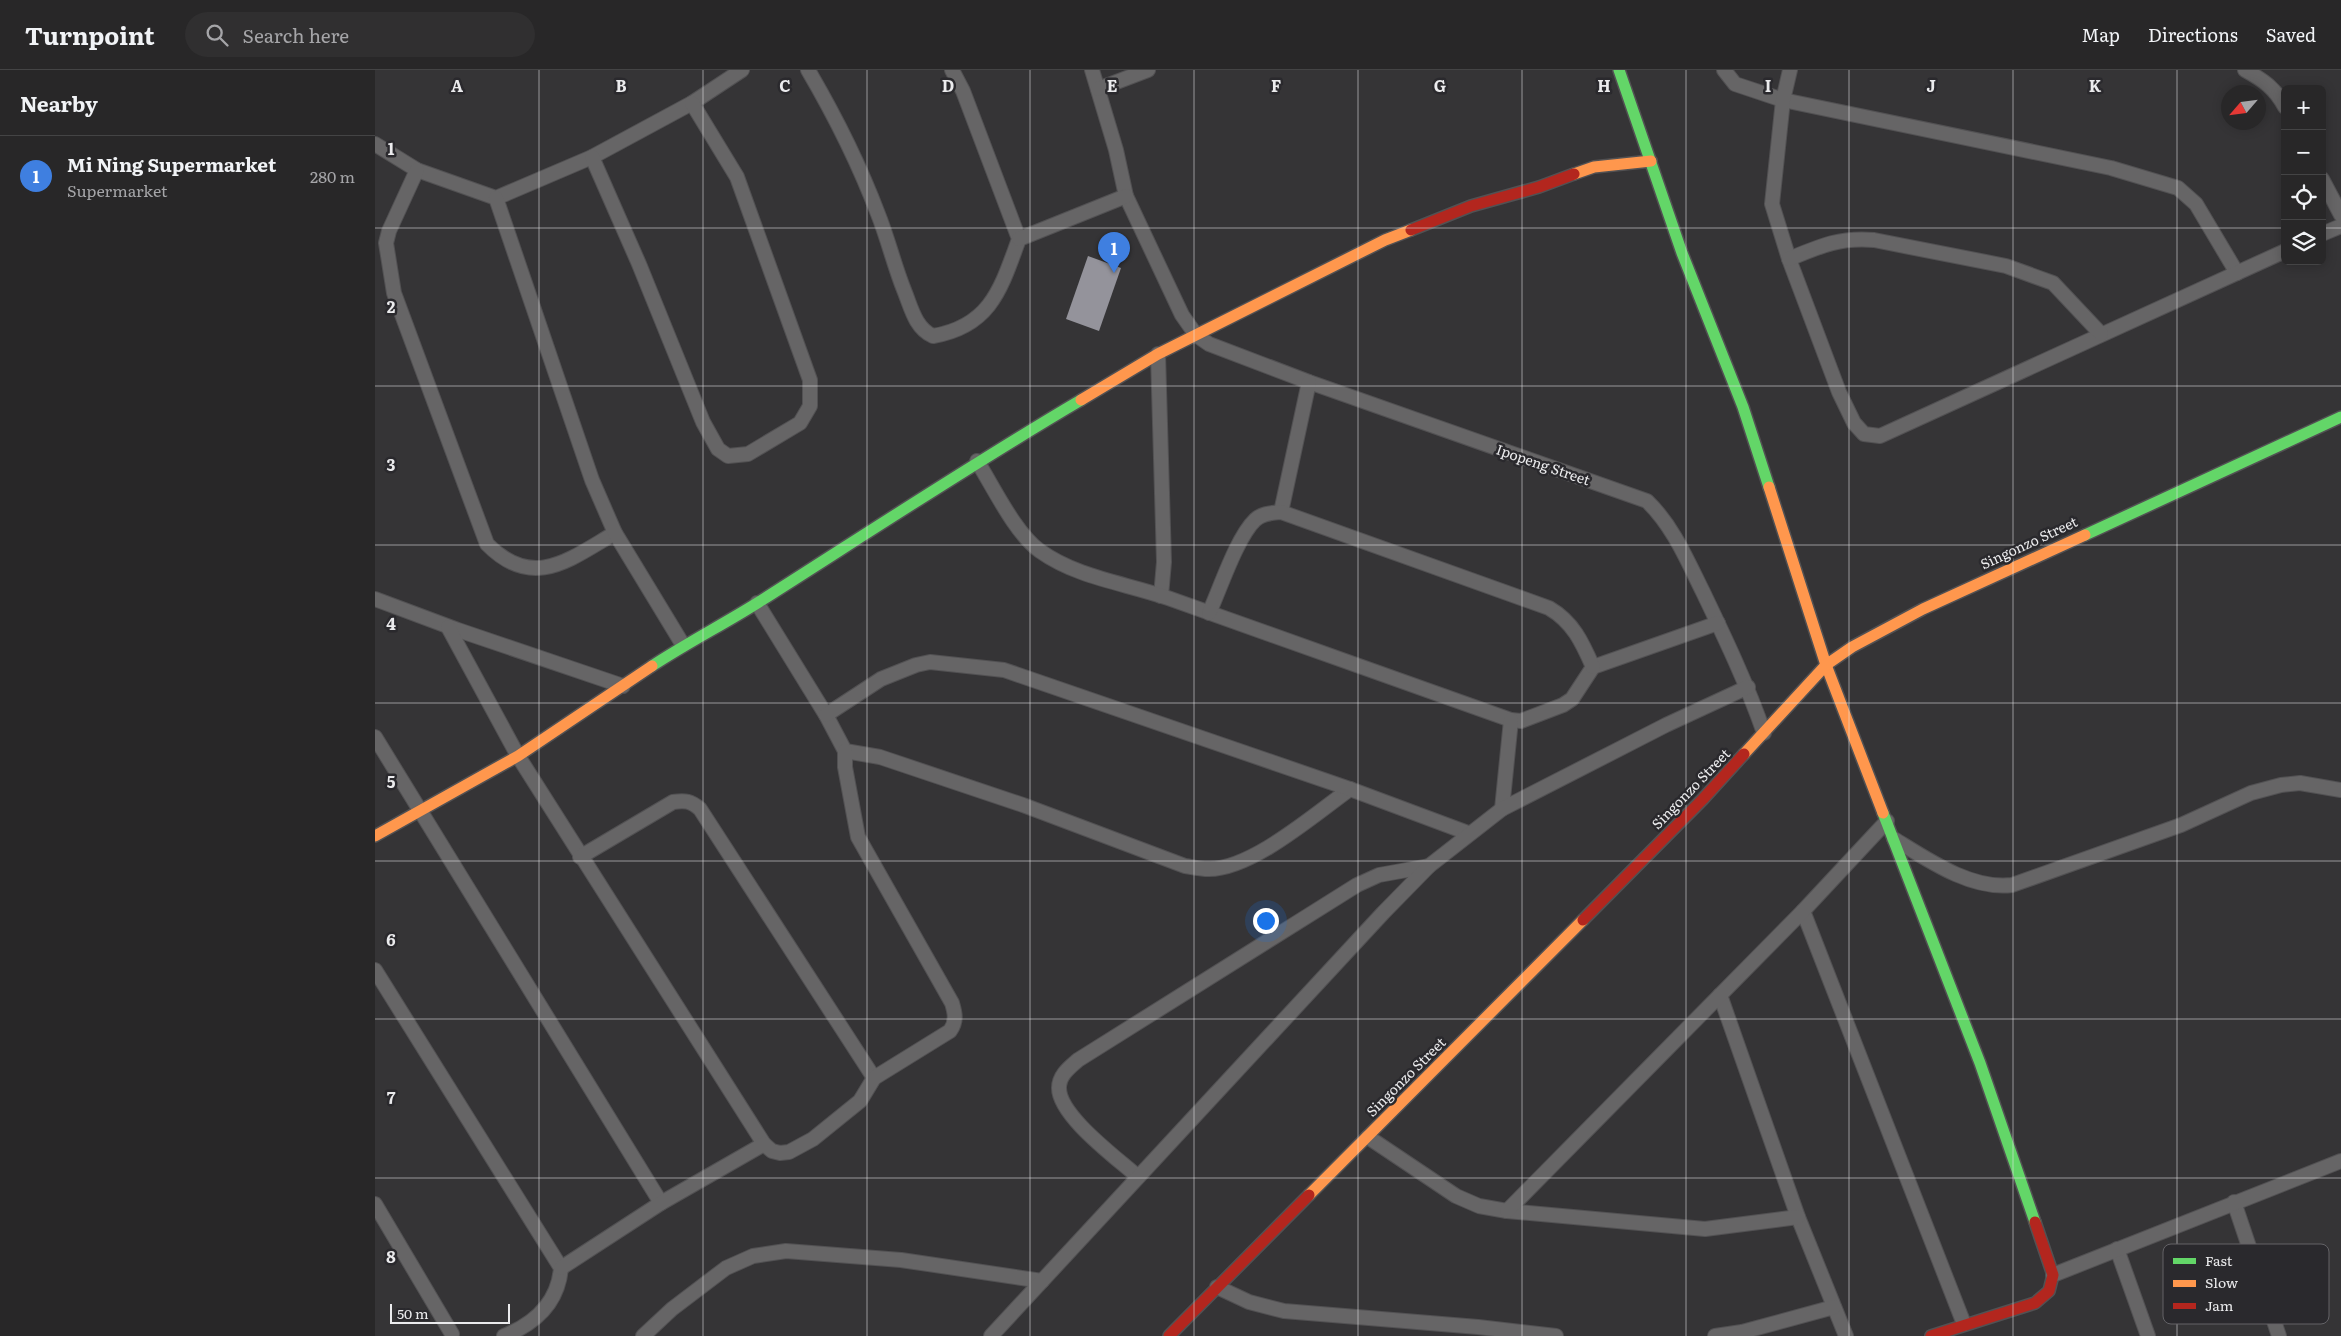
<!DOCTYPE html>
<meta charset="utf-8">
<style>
body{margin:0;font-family:Literata,serif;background:#302f30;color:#f1f3f6}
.controls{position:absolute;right:15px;top:15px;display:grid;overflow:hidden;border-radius:8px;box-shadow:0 2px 12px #0003}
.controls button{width:45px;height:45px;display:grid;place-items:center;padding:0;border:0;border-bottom:1px solid #444445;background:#282728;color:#f1f3f6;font:25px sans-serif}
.compass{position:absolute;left:1846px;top:15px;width:45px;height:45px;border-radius:50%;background:#282728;box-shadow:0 2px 12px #0003;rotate:242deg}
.scale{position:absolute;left:15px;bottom:12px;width:120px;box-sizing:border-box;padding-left:5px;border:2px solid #ebebed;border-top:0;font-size:14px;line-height:18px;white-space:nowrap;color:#ebebed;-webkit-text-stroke:4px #2a292d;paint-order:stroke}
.you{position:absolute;left:890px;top:850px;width:18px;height:18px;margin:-12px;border:4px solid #fff;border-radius:50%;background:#1a73e8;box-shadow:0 0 0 8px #1a73e833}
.badge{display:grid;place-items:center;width:32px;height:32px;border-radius:50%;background:#d6ab8b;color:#fff;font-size:16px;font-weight:700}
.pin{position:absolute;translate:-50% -41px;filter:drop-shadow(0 1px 2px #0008)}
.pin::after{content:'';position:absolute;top:26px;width:18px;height:15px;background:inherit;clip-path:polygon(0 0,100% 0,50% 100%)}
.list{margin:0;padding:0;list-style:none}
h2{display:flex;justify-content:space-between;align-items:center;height:65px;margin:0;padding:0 20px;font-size:21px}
h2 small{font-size:16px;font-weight:400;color:#a5a5a8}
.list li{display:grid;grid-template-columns:32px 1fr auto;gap:15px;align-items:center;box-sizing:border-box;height:80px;padding:0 20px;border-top:1px solid #444445}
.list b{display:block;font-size:19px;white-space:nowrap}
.list p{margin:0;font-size:16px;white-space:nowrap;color:#a5a5a8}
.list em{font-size:16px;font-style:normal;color:#a5a5a8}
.icon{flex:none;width:28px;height:28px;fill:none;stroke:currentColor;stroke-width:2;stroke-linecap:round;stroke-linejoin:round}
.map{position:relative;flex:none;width:1966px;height:1266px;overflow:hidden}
header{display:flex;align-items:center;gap:30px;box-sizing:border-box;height:70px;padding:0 25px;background:#282728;border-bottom:1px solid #444445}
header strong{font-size:24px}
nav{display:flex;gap:28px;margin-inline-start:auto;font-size:18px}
.search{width:350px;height:45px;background:#302f30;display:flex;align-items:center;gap:12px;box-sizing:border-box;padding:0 18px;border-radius:28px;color:#a5a5a8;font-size:19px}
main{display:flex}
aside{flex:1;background:#282728}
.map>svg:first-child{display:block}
.building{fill:#94939b}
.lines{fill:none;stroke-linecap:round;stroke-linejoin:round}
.street-casing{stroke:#525153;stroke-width:16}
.fast-casing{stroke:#525153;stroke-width:14}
.slow-casing{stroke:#525153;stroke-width:14}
.jam-casing{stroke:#525153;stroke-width:14}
.street{stroke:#666566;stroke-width:14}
.fast{stroke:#63d668;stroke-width:11}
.slow{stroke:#ff974d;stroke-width:11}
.jam{stroke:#b3261e;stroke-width:11}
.grid{fill:none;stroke:#ebebed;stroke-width:1;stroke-opacity:0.55}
.labels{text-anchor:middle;stroke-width:5;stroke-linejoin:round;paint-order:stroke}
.street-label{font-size:14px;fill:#ebebed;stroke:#2a292d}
.key{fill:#2a292d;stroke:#646367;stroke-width:1}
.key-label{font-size:14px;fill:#ebebed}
.grid-label{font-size:16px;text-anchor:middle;font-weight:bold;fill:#ebebed;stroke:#2a292d;stroke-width:5;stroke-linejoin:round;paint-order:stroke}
</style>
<header>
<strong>Turnpoint</strong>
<div class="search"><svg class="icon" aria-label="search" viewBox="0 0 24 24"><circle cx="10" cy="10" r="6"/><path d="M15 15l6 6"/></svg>Search here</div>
<nav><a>Map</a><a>Directions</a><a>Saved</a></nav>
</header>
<main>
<aside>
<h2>Nearby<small></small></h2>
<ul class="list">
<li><span class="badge" style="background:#3f7fe0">1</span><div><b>Mi Ning Supermarket</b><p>Supermarket</p></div><em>280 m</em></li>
</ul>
</aside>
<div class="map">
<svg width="1966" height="1266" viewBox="0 0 1966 1266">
<rect width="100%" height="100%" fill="#353436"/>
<polygon class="building" points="713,186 746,198 724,261 691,249"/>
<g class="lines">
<defs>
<g id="street">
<path d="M433,0C460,46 484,94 503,144C513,169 519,195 529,220C536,237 540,258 558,266C616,256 626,218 644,169L588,21L577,0"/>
<path d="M717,0L741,80L751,126L807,245L821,265L834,274L934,312L1272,431C1298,456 1312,490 1328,522C1350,568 1372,614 1389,663"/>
<polyline points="1349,0 1360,14 1408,30 1736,98 1803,118 1821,134 1862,203"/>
<polyline points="1415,0 1408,30 1397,134 1414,189 1464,322 1479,353 1489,364 1505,366 1910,181"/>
<path d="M1870,0C1888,10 1900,18 1910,37"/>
<polyline points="723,19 773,0"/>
<polyline points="0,74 42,100 121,128 217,87 317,33 367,0"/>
<polyline points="217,87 264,194 328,352 343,379 353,386 373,384 425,353 435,336 435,310 362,107 317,33"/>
<path d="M42,100L14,161L11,173L19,223L112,474C158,521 195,489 240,463"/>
<polyline points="1947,109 1966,145"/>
<polyline points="121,128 217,410 240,463 308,575"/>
<polyline points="1947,164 1966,156"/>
<polyline points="644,169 751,126"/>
<path d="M1414,189C1445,176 1465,167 1499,170L1631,196L1678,213L1726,264"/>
<polyline points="783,284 789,492 786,526"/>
<path d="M602,391C619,418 640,463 665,481C703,508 750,513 793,528C907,569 1022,609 1136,650L1146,651L1188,635L1197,629L1218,597L1343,553"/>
<polyline points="906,442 934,312"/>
<polyline points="0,529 83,560 248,616"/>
<path d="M382,533L451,645L470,681L505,687L648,735L810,796C818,797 825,799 833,799C876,800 940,744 975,719"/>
<path d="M834,543C845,519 862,467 880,450C887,443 897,443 906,442L1174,538C1198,552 1207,572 1218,597"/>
<polyline points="73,557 143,686 389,1074"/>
<polyline points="451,645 506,609 541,595 555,592 629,600 975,719 1093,763"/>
<polyline points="0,667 286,1133"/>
<polyline points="1127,739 1136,650"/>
<path d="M1519,769C1553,790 1596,820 1637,815L1806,755L1876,723L1906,715L1925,713L1966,720"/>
<path d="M205,787L298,732C310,730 316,731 325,739L499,1008"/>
<polyline points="1428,841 1589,1254"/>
<path d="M0,900L186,1198C183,1233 159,1254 129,1266"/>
<polyline points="1345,925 1423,1147 1471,1266"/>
<polyline points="993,1067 1081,1126 1104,1136 1132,1141 1330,1159 1423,1147"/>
<path d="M763,1107C742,1088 684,1046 684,1018C684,1005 695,997 703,990L982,815L1004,805L1054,796"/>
<polyline points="1859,1132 1904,1266"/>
<polyline points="0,1134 77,1264"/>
<polyline points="1132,1141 1428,841 1512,751"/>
<polyline points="1742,1179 1773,1266"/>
<path d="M186,1198L286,1133L389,1074L397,1081L405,1083L414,1082L438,1069L485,1031L499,1008L575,961C582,951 580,943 577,933L483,767L470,697V681"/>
<polyline points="1678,1205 1966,1091"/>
<polyline points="842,1217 874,1232 909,1241 1103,1257 1181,1266"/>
<polyline points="268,1266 297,1239 351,1198 378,1186 411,1181 526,1190 667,1211"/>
<polyline points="616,1266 1008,843 1054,796 1127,739 1291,655 1373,617"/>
<polyline points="1340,1266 1367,1262 1459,1237"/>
</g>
<g id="fast">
<polyline points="1244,0 1307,183 1368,337 1394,417"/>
<polyline points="1710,465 1966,347"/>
<path d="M277,596C312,573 349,554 384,532C491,464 597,394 706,330"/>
<polyline points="1508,743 1605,993 1660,1152"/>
</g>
<g id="slow">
<polyline points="1199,104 1219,97 1276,91"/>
<polyline points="706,330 783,284 1010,170 1036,160"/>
<polyline points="1394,417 1451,595 1508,743"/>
<polyline points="1369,684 1451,595 1477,577 1548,539 1710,465"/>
<polyline points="0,766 143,686 277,596"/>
<polyline points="934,1125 1208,850"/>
</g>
<g id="jam">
<polyline points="1036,160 1096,136 1164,117 1199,104"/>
<polyline points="1208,850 1328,729 1369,684"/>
<polyline points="794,1266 934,1125"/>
<polyline points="1556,1266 1660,1233 1674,1221 1678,1205 1660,1152"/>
</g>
</defs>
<use href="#street" class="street-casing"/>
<use href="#fast" class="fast-casing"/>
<use href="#slow" class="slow-casing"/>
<use href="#jam" class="jam-casing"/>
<use href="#street" class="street"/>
<use href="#fast" class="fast"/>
<use href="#slow" class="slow"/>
<use href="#jam" class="jam"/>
</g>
<path class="grid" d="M164,0V1266M328,0V1266M492,0V1266M655,0V1266M819,0V1266M983,0V1266M1147,0V1266M1311,0V1266M1474,0V1266M1638,0V1266M1802,0V1266M0,158H1910M1947,158H1966M0,316H1966M0,475H1966M0,633H1966M0,791H1966M0,949H1966M0,1108H1966"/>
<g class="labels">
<g class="street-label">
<text transform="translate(1168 395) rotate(19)" y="5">Ipopeng Street</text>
<text transform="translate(1654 473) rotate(-25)" y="5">Singonzo Street</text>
<text transform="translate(1316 719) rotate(-46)" y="5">Singonzo Street</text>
<text transform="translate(1031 1007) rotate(-45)" y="5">Singonzo Street</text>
</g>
</g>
<rect x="1788" y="1174" width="166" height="80" rx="8" class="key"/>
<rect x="1798" y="1188" width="23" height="6" fill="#63d668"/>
<rect x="1798" y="1210" width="23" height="7" fill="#ff974d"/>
<rect x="1798" y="1233" width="23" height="6" fill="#b3261e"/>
<g class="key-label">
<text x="1830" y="1196">Fast</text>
<text x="1830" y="1218">Slow</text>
<text x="1830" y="1241">Jam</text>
</g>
<g class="grid-label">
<text x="82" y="22">A</text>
<text x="246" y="22">B</text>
<text x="410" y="22">C</text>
<text x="573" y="22">D</text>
<text x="737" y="22">E</text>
<text x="901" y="22">F</text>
<text x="1065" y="22">G</text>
<text x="1229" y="22">H</text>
<text x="1393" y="22">I</text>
<text x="1556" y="22">J</text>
<text x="1720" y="22">K</text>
<text x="16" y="85">1</text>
<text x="16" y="243">2</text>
<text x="16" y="401">3</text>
<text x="16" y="560">4</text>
<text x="16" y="718">5</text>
<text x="16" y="876">6</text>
<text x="16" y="1034">7</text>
<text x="16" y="1193">8</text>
</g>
</svg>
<div class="controls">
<button>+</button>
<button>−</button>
<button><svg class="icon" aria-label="locate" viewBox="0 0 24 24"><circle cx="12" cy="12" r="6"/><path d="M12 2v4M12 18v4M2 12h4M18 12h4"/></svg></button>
<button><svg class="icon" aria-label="layers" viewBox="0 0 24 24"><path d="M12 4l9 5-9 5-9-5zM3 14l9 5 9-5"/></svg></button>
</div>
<svg class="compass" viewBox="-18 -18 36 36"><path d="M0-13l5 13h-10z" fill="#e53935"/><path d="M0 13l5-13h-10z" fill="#a5a5a8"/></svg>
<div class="scale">50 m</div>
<div class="you"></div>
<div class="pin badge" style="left:739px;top:203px;background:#3f7fe0">1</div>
</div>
</main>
